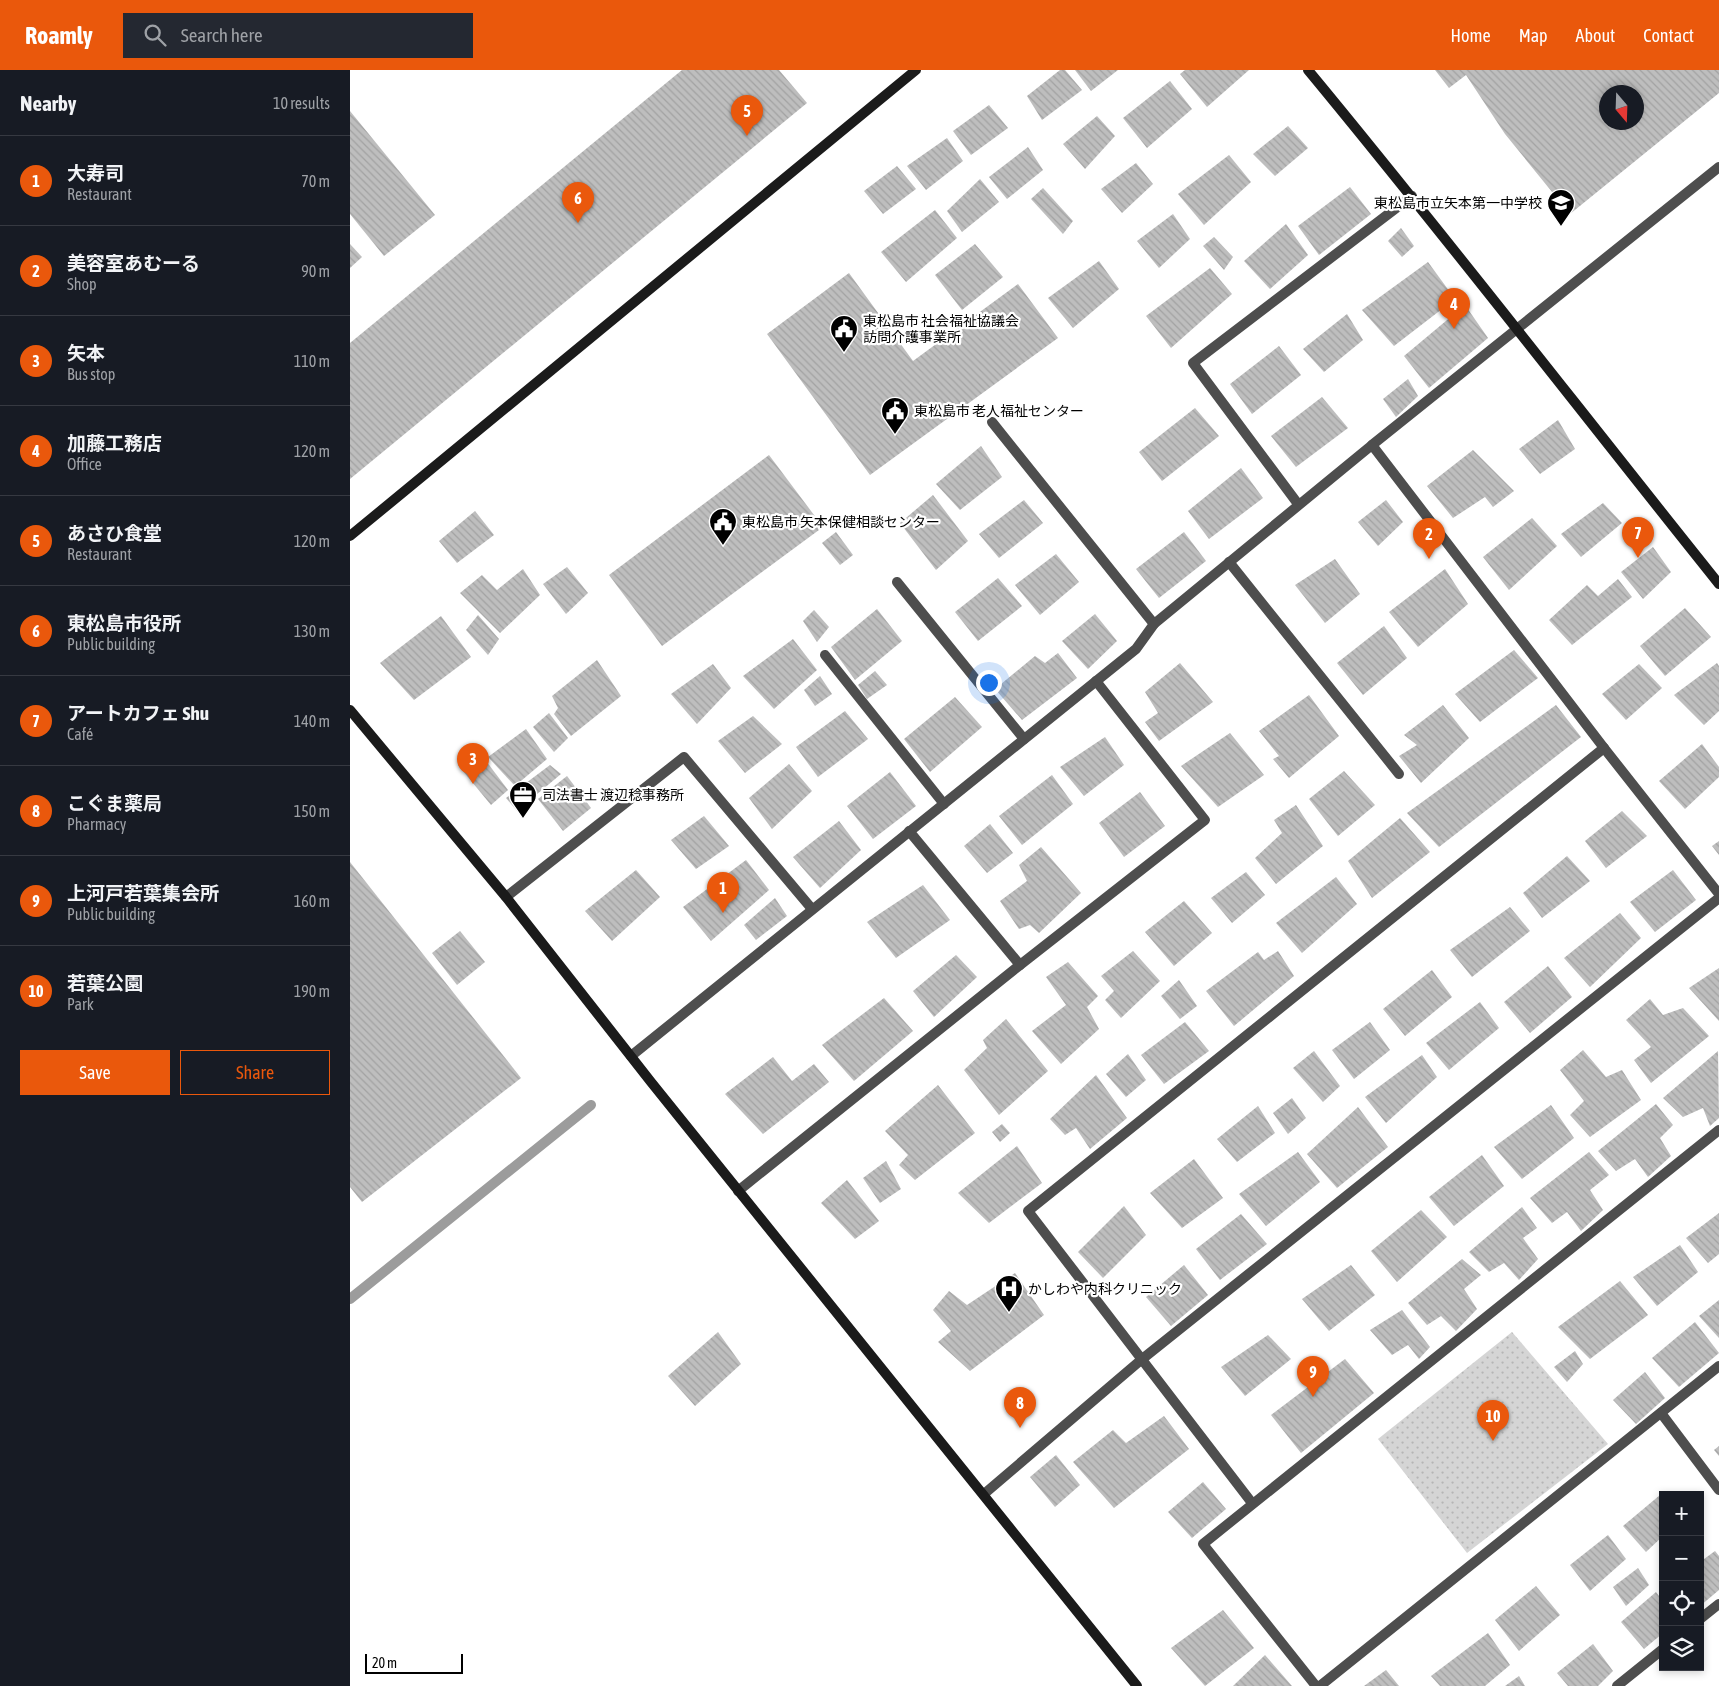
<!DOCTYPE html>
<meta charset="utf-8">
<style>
body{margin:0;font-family:"Asap Condensed","Noto Sans JP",sans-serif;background:#242831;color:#f1f3f6}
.controls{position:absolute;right:15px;bottom:15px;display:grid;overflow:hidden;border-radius:0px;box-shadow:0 2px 8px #0003}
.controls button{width:45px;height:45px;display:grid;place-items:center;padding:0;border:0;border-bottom:1px solid #363941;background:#171b24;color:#f1f3f6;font:25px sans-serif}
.compass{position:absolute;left:1249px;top:15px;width:45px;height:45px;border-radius:50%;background:#171b24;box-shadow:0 2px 8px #0003;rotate:161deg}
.scale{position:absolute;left:15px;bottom:12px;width:98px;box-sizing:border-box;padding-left:5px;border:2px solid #000;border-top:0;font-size:14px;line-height:18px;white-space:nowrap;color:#000;-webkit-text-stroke:4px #fff;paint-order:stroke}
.you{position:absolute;left:638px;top:612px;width:18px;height:18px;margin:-12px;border:4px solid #fff;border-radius:50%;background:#1a73e8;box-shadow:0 0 0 8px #1a73e833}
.badge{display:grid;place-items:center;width:32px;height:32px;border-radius:50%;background:#ea580c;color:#fff;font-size:16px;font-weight:700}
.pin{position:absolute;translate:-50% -41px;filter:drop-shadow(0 1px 2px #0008)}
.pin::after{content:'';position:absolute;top:26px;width:18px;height:15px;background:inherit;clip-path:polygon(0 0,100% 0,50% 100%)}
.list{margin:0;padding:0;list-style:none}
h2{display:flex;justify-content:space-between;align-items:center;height:65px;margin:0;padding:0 20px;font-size:21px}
h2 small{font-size:16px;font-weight:400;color:#9ea1a6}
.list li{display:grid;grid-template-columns:32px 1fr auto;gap:15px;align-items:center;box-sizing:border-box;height:90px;padding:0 20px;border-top:1px solid #363941}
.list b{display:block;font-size:19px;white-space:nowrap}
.list p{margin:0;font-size:16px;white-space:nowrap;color:#9ea1a6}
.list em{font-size:16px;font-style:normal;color:#9ea1a6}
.actions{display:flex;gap:10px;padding:15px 20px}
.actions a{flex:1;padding:11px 0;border:1px solid #ea580c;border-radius:0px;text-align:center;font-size:18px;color:#ea580c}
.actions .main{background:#ea580c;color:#fff}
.icon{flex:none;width:28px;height:28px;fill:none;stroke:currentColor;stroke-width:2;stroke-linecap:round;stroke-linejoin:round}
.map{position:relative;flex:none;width:1369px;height:1616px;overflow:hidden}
header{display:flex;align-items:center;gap:30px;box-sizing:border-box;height:70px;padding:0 25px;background:#ea580c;color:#fff}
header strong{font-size:24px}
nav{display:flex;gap:28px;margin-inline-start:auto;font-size:18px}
.search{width:350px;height:45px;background:#242831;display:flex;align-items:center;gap:12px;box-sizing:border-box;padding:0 18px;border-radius:0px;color:#9ea1a6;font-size:19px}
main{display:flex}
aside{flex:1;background:#171b24}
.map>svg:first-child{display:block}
.grass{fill:url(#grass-dots)}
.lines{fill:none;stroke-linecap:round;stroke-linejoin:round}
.stream{stroke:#9c9c9c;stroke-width:10}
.building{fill:url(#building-back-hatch);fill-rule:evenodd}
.street{stroke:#4e4e4e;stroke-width:10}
.secondary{stroke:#1b1b1b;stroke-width:10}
.labels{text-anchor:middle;stroke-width:4.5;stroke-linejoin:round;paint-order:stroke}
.poi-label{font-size:14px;fill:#000;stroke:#fff;text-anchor:start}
</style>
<header>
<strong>Roamly</strong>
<div class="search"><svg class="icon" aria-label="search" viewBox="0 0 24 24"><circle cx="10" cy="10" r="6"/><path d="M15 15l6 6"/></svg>Search here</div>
<nav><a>Home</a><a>Map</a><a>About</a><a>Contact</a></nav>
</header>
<main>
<aside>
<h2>Nearby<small>10 results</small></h2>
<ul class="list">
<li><span class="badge">1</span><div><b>大寿司</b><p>Restaurant</p></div><em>70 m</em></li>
<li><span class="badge">2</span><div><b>美容室あむーる</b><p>Shop</p></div><em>90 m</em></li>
<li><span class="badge">3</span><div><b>矢本</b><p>Bus stop</p></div><em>110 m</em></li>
<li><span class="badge">4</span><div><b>加藤工務店</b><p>Office</p></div><em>120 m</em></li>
<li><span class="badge">5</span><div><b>あさひ食堂</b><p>Restaurant</p></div><em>120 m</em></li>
<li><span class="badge">6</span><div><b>東松島市役所</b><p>Public building</p></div><em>130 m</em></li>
<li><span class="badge">7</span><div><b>アートカフェ Shu</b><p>Café</p></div><em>140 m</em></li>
<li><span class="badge">8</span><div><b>こぐま薬局</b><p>Pharmacy</p></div><em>150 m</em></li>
<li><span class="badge">9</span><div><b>上河戸若葉集会所</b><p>Public building</p></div><em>160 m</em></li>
<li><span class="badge">10</span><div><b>若葉公園</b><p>Park</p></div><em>190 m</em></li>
</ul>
<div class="actions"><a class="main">Save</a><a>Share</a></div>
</aside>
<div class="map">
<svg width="1369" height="1616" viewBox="0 0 1369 1616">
<defs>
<pattern id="grass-dots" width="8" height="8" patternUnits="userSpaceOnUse" patternTransform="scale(1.25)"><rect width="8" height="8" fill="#d5d5d5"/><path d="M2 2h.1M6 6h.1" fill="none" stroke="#b5b5b5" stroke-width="1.8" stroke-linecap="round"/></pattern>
<pattern id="building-back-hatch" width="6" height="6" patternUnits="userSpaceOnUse" patternTransform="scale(1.25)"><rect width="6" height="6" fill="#bebebe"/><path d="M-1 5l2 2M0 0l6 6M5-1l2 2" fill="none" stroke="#a2a2a2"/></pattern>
</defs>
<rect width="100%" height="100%" fill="#fff"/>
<polygon class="grass" points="1162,1262 1258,1374 1117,1483 1028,1369"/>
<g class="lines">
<polyline class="stream" points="0,1229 241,1035"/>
</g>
<g class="building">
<polygon points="332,0 429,0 457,33 0,409 0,273"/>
<polygon points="710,0 715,0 732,20 692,50 677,26"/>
<polygon points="725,0 768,0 741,21"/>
<polygon points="835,0 899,0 857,37 830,4"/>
<path d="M1085,0H1369V23L1220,144L1155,64L1116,5L1099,18ZM1256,22H1286V52H1256Z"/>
<polygon points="820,11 842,39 797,78 773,48"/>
<polygon points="639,35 658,58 621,85 603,61"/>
<polygon points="0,41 85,145 34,186 0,144"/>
<polygon points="747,46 765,66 735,99 713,74"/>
<polygon points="938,56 958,78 925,106 903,84"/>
<polygon points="597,68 613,91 576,120 557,96"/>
<polygon points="678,77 693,100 657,129 639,107"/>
<polygon points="879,85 901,112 854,155 828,124"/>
<polygon points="786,93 803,114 772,143 751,119"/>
<polygon points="547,96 566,119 533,144 514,121"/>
<polygon points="630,109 649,132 612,162 597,141"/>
<polygon points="1000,117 1021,144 969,185 948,156"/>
<polygon points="693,118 723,151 713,164 681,129"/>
<polygon points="585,140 607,168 556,212 531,182"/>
<polygon points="823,144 840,169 809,198 787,171"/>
<polygon points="936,154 958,185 920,219 894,191"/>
<polygon points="1051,158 1064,176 1052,187 1038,171"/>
<polygon points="864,167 883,187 874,200 853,176"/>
<polygon points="0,174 12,187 0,198"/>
<polygon points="625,174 653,207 612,240 585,205"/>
<polygon points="749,191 769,219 723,258 698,228"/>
<polygon points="1078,192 1105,229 1044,276 1012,240"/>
<polygon points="860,198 882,224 821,278 796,246"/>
<polygon points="499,203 563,291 668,214 708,268 520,405 417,264"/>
<polygon points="1115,235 1138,268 1079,318 1054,286"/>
<polygon points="997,244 1013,270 974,302 953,279"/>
<polygon points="929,276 951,305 902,344 880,314"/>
<polygon points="1058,309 1068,326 1046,347 1033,329"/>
<polygon points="972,327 998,358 946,397 921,366"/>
<polygon points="845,338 869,366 812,411 789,382"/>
<polygon points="1208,350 1225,379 1190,404 1169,379"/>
<polygon points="631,376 652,407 610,440 586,414"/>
<polygon points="1123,380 1164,421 1143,437 1135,427 1103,448 1077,416"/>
<polygon points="419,385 473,457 312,576 259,505"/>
<polygon points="891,398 913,428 859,469 838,441"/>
<polygon points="583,425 618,471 586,500 550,453"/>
<polygon points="674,430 693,453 649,488 629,464"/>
<polygon points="1036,430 1053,452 1028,476 1008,452"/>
<polygon points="1253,433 1272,453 1231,487 1211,464"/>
<polygon points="125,441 144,465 107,493 89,471"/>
<polygon points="1182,448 1207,476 1159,520 1133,487"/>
<polygon points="486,462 503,485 490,495 472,473"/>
<polygon points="834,462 856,491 809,528 786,499"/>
<polygon points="1303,477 1321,502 1293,529 1271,502"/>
<polygon points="706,484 729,512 690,545 665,515"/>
<polygon points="985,489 1010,524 975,553 945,515"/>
<polygon points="217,497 238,523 216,544 193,514"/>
<polygon points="173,499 190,525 150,563 110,523 132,505 147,520"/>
<polygon points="1095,499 1118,534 1068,577 1039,542"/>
<polygon points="648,508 672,536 628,571 605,542"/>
<polygon points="1268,509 1282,527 1222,575 1199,550 1237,515 1248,526"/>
<polygon points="1335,538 1361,567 1315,606 1290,576"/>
<polygon points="527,539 552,571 505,610 481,577"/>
<polygon points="464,540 479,557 467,572 453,551"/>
<polygon points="745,544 767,571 738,599 712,571"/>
<polygon points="128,545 149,569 138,585 116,560"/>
<polygon points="91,546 121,587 64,630 30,593"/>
<polygon points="1034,556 1057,588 1013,625 987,593"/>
<polygon points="443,569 467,600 424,639 393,606"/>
<polygon points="1164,580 1188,608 1130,652 1105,624"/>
<polygon points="708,583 727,608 672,650 645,619 685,586 695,593"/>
<polygon points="247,590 271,626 221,666 204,644 208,638 202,626"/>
<polygon points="830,593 863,632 809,671 795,652 808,643 795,622"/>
<polygon points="1367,593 1369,596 1369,641 1354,655 1324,625"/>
<polygon points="363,594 381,618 347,654 321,624"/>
<polygon points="1289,594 1312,618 1276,650 1252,624"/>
<polygon points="525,601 537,615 517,629 508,615"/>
<polygon points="470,606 482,624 465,636 454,620"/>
<polygon points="959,625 989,666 939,708 923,689 929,686 909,661"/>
<polygon points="605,627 632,657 580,702 554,669"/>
<polygon points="1093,635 1119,668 1071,713 1049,686 1067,675 1054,665"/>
<polygon points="1206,635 1231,667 1089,777 1057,743"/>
<polygon points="495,641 518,669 468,707 446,677"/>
<polygon points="199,643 218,668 204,682 183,657"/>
<polygon points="403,646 432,674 395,703 368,671"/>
<polygon points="176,659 197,689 165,716 138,687"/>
<polygon points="880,663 914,705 868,737 831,696"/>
<polygon points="755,667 774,695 734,726 710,697"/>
<polygon points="1352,674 1369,697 1369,707 1335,739 1309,711"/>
<polygon points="127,679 158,720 141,735 108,695"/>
<polygon points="439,694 462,721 422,759 399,728"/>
<polygon points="200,695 211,704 167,741 156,728"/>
<polygon points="994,701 1025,735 988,766 959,729"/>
<polygon points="540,702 566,736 523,769 497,736"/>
<polygon points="702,705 723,734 672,775 649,746"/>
<polygon points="217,706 241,738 213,761 188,729"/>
<polygon points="790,722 815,756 774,787 749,753"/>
<polygon points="946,735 973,776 926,814 905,788 932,763 924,750"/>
<polygon points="1272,741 1297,766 1256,798 1235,771"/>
<polygon points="354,746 379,776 346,799 321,770"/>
<polygon points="1050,748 1080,782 1022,828 998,791"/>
<polygon points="489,751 511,780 470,818 443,787"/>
<polygon points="640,754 663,783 637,803 614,776"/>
<polygon points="1369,771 1369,785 1362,776"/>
<polygon points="691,777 731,823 689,863 680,855 669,859 650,831 677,811 669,795"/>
<polygon points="1217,786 1240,811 1192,848 1173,823"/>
<polygon points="396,790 419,820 361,871 333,837"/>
<polygon points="0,792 171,1008 12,1132 0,1117"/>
<polygon points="286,800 310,827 262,871 235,841"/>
<polygon points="1323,800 1346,830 1305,862 1280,832"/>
<polygon points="896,802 915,825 882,853 861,828"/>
<polygon points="986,807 1007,834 952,883 926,853"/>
<polygon points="573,815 600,850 546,888 517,852"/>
<polygon points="425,828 437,846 406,870 394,855"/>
<polygon points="834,831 862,863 824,896 795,862"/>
<polygon points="1160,837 1180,861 1122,907 1100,880"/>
<polygon points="1270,843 1291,868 1240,917 1214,888"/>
<polygon points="110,861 135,892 107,915 82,883"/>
<polygon points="783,881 810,911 771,948 755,930 764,921 751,906"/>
<polygon points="928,881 944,906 884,956 856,921 908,882 914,890"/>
<polygon points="606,885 627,907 584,947 563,921"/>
<polygon points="718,892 748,926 737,937 749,959 711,994 682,961 716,935 696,907"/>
<polygon points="1198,896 1222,927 1180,963 1154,932"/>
<polygon points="1369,898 1369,951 1339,918"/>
<polygon points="1082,900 1102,927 1055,966 1033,939"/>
<polygon points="829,910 847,936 830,949 811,926"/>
<polygon points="534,928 563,961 504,1011 472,975"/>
<polygon points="1300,929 1313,945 1333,938 1359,966 1301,1013 1284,990 1301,977 1276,950"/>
<polygon points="1130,932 1149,958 1099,1000 1076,973"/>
<polygon points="656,949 698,1001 649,1045 614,1000 637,978 633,970"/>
<polygon points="835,952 859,981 814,1014 791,985"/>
<polygon points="1020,952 1040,980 1004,1009 982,980"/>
<polygon points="1233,980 1256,1007 1272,1000 1291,1030 1240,1067 1220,1045 1234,1031 1210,1000"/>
<polygon points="964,981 990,1016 973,1032 943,998"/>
<polygon points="1368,981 1369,1048 1360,1056 1353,1038 1333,1047 1313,1028"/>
<polygon points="778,984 796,1010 776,1027 756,1004"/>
<polygon points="1072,985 1087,1007 1036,1053 1015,1027"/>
<polygon points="423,987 442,1011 464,994 479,1012 413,1064 375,1024"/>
<polygon points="746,1005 777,1048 740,1079 726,1058 715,1065 700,1049"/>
<polygon points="588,1015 625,1063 565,1110 549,1095 558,1085 535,1061"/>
<polygon points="942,1028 956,1048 938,1064 923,1043"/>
<polygon points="1306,1034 1323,1055 1310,1068 1321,1086 1298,1107 1285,1089 1266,1101 1248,1081"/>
<polygon points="1201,1035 1224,1068 1172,1109 1144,1077"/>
<polygon points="908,1036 925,1063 887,1092 867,1069"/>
<polygon points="1008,1037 1038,1077 987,1118 957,1084"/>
<polygon points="652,1054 660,1063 650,1072 642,1062"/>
<polygon points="667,1076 692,1113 639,1153 608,1123"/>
<polygon points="948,1082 970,1112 916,1156 889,1124"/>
<polygon points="1239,1082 1259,1105 1240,1120 1253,1140 1231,1161 1217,1142 1202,1153 1180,1128"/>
<polygon points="1132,1085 1154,1116 1104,1156 1079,1127"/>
<polygon points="844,1089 873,1128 832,1158 800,1123"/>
<polygon points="536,1091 551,1119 530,1133 513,1108"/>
<polygon points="497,1110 529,1151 505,1169 471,1133"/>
<polygon points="774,1136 796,1165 753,1208 728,1182"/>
<polygon points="1172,1137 1187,1158 1173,1168 1188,1189 1169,1210 1154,1193 1139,1202 1119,1182"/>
<polygon points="1071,1140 1097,1167 1047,1212 1021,1181"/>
<polygon points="1369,1143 1369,1184 1358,1193 1336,1168"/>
<polygon points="891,1144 917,1174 870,1210 846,1179"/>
<polygon points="1330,1175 1348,1202 1307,1236 1283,1207"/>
<polygon points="1112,1189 1131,1205 1114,1219 1127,1239 1106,1261 1091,1246 1077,1255 1058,1233"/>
<polygon points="834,1195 858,1225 821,1256 796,1227"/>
<polygon points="1001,1195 1025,1225 979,1261 952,1229"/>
<polygon points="665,1203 694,1245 620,1301 588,1272 601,1261 583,1240 599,1221 617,1235"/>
<polygon points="1270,1211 1298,1245 1240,1289 1208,1257"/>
<polygon points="1369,1230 1369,1268 1349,1246"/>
<polygon points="1052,1240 1080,1277 1069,1289 1058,1275 1042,1285 1020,1260"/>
<polygon points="1345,1252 1369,1283 1329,1317 1302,1288"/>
<polygon points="368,1262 391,1294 345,1336 318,1306"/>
<polygon points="918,1265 941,1289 895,1326 871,1297"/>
<polygon points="1225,1281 1233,1294 1217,1312 1204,1297"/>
<polygon points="995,1289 1024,1323 951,1383 921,1345"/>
<polygon points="1295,1302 1315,1328 1286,1354 1263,1330"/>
<polygon points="814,1346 839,1379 764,1438 723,1392 763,1360 776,1373"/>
<polygon points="1369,1376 1369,1386 1364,1380"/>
<polygon points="706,1385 730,1415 705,1437 680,1407"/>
<polygon points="853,1412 876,1439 842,1468 818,1442"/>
<polygon points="1310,1425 1313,1428 1313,1466 1296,1482 1273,1456"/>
<polygon points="1258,1465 1276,1489 1240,1521 1220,1495"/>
<polygon points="1365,1481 1369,1486 1369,1520 1350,1536 1350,1492"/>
<polygon points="1288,1498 1299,1515 1276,1536 1263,1517"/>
<polygon points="1186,1516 1210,1545 1169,1581 1145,1550"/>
<polygon points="1306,1522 1313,1531 1313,1563 1294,1579 1271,1552"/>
<polygon points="873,1540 904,1578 855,1616 821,1578"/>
<polygon points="1138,1563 1160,1595 1135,1616 1090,1616 1081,1606"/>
<polygon points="1243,1574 1263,1601 1248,1616 1218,1616 1207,1603"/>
<polygon points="915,1585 942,1616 883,1616"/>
<polygon points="1036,1600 1049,1616 1014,1616"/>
<polygon points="1169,1606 1175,1616 1155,1616"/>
</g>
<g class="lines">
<g class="street">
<polyline points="1022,375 1369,97"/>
<polyline points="948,434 843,293 1062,126"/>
<polyline points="879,492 1049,704"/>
<polyline points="547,512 674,669"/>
<polyline points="804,554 1022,375 1254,678 1369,824"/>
<polyline points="475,585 594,734"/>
<polyline points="559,761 670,895 855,750 746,611"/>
<polyline points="156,827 334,687 462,839"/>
<polyline points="281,986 786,579 804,554 642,352"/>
<polyline points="388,1121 670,895"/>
<polyline points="1311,1343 1369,1420"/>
<polyline points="634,1424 791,1290 1369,828"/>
<polyline points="902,1433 678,1141 1254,678"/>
<polyline points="1350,1549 1369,1534"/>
<polyline points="966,1616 853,1474 1369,1060"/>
<polyline points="970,1616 1369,1296"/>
<polyline points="1267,1616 1313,1579"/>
</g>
<g class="secondary">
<path d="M958,0C1098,169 1232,343 1369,514"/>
<polyline points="0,466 566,0"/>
<polyline points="0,640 156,827 301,1012 787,1616"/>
</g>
</g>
<defs>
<symbol id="school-pin" viewBox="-11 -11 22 30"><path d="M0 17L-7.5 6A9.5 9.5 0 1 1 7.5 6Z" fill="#000" stroke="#fff"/><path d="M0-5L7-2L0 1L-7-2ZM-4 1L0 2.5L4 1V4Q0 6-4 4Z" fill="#fff"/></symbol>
<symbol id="civic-pin" viewBox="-11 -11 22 30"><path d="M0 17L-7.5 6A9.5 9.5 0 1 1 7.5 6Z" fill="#000" stroke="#fff"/><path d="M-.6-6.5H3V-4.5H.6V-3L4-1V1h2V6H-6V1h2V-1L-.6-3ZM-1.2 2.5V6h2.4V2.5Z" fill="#fff"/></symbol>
<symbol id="office-pin" viewBox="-11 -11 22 30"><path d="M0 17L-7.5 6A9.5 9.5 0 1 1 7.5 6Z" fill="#000" stroke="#fff"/><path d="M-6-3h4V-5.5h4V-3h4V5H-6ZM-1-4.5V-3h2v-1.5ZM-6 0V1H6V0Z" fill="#fff"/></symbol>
<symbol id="hospital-pin" viewBox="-11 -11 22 30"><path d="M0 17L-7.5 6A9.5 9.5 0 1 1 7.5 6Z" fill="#000" stroke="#fff"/><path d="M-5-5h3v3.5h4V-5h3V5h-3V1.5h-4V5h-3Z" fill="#fff"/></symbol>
</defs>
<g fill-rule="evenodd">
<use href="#school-pin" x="1195" y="117" width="32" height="43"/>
<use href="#civic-pin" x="478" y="243" width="32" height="43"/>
<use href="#civic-pin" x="529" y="325" width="32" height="43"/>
<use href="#civic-pin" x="357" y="436" width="32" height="43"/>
<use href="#office-pin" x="157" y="709" width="32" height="43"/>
<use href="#hospital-pin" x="643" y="1203" width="32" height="43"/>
</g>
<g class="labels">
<g class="poi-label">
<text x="1192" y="138" text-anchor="end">東松島市立矢本第一中学校</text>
<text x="513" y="256">東松島市 社会福祉協議会<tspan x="513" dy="16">訪問介護事業所</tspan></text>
<text x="564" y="346">東松島市 老人福祉センター</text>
<text x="392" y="457">東松島市 矢本保健相談センター</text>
<text x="192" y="730">司法書士 渡辺稔事務所</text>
<text x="678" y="1224">かしわや内科クリニック</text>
</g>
</g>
</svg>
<div class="controls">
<button>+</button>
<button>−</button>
<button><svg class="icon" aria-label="locate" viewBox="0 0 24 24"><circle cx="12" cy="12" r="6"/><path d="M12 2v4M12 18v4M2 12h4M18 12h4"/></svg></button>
<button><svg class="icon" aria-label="layers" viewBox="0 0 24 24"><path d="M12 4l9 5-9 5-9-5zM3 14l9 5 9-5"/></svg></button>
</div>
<svg class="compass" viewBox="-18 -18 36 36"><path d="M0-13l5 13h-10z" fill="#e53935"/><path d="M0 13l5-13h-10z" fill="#9ea1a6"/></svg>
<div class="scale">20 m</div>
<div class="you"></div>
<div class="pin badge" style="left:373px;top:843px">1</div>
<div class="pin badge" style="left:1079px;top:489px">2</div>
<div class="pin badge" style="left:123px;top:714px">3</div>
<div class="pin badge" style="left:1104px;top:259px">4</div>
<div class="pin badge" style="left:397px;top:66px">5</div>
<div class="pin badge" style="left:228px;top:153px">6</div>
<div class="pin badge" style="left:1288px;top:488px">7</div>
<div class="pin badge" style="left:670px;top:1358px">8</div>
<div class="pin badge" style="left:963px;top:1327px">9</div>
<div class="pin badge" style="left:1143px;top:1371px">10</div>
</div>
</main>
